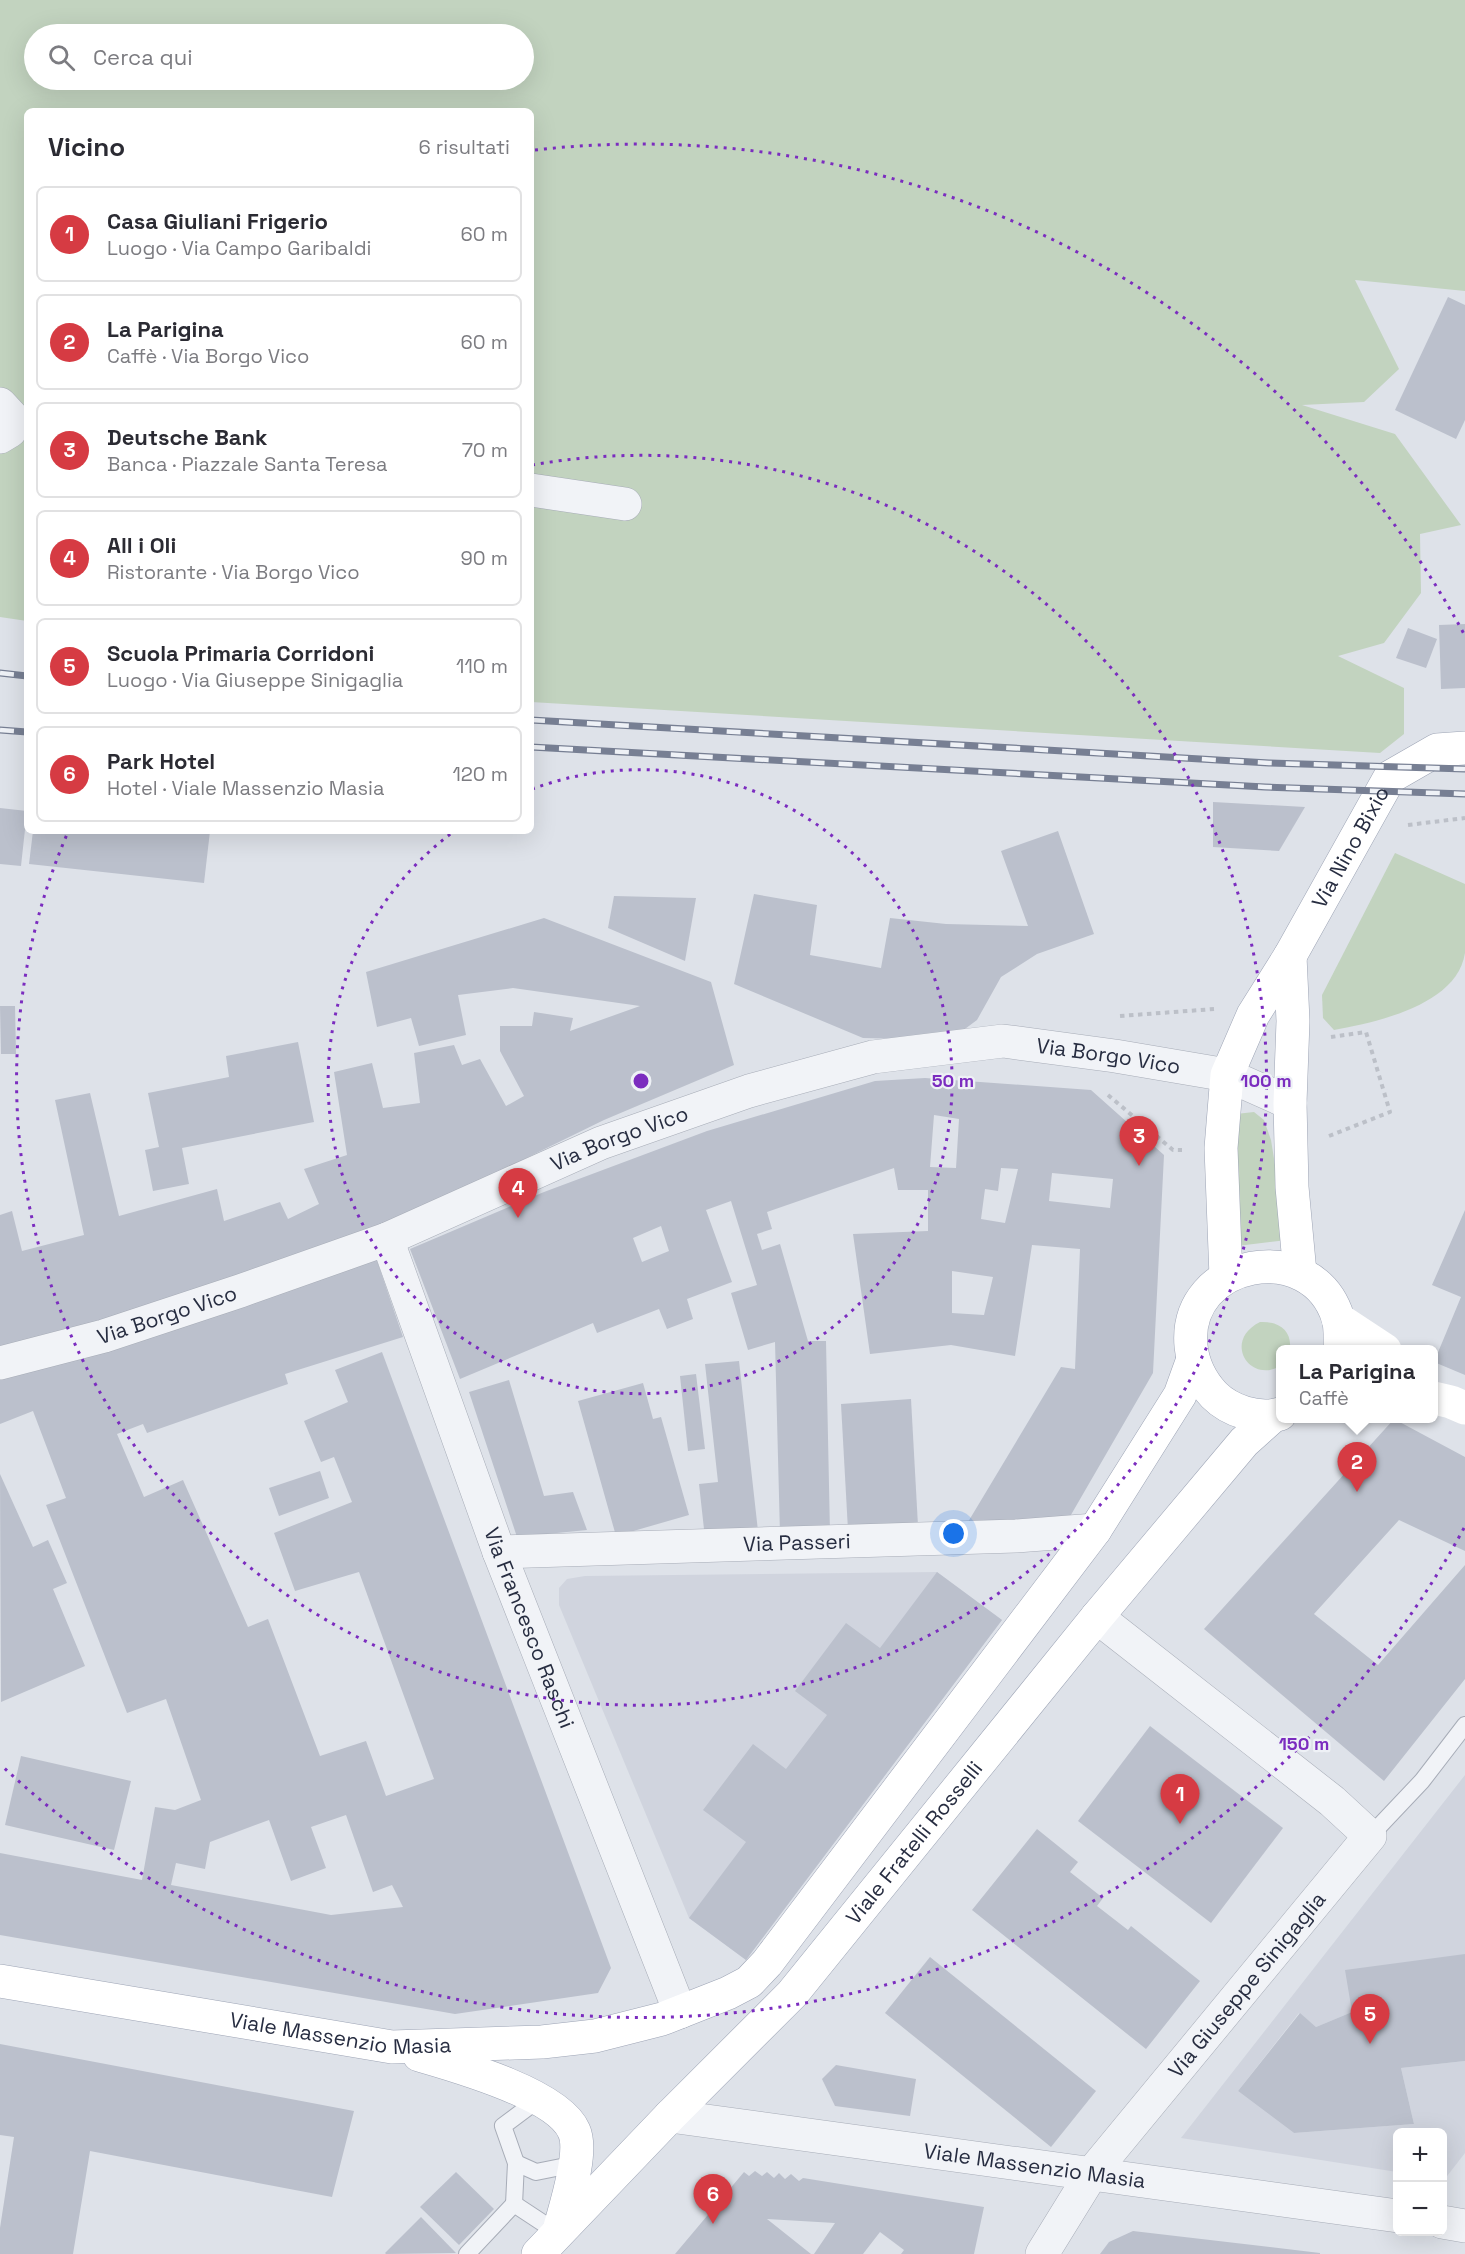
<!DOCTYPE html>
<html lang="it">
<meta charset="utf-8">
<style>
body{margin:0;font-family:"Space Grotesk",sans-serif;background:#f7f7f7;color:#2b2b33}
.controls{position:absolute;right:18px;bottom:18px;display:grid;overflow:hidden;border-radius:9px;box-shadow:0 6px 24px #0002}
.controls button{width:54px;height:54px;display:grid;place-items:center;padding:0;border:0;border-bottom:2px solid #e1e1e2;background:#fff;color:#2b2b33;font:30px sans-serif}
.you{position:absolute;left:954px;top:1534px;width:21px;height:21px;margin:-15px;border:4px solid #fff;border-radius:50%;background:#1a73e8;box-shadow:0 0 0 9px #1a73e833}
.badge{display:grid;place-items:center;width:39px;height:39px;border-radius:50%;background:#d63b43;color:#fff;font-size:20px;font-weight:700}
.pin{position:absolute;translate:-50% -50px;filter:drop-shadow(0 2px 3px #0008)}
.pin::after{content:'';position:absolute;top:32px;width:21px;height:18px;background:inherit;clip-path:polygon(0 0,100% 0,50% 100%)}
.popup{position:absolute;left:1276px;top:1345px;width:162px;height:78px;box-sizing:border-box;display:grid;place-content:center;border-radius:9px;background:#fff;filter:drop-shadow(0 2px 4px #0005);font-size:20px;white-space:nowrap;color:#7c7c81}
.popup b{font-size:22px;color:#2b2b33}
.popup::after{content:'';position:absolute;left:50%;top:100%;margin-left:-12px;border:12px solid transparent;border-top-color:#fff}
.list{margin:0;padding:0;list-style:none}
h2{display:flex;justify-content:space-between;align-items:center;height:78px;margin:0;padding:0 24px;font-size:26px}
h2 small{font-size:20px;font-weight:400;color:#7c7c81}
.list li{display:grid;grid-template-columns:39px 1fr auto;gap:18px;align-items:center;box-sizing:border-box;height:96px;margin:0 12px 12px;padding:0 12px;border:2px solid #e1e1e2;border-radius:9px}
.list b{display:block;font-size:22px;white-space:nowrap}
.list p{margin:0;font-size:20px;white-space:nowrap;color:#7c7c81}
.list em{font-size:20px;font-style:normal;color:#7c7c81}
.icon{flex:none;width:33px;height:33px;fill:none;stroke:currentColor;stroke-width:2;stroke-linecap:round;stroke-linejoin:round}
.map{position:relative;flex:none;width:1465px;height:2254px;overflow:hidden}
.search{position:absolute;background:#fff;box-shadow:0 6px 24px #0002;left:24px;top:24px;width:510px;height:66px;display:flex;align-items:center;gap:15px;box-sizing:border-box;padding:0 21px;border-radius:33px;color:#7c7c81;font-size:22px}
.panel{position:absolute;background:#fff;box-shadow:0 6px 24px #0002;left:24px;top:108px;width:510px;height:726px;border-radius:9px}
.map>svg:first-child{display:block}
.built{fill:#d0d4de}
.green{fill:#c2d3bf;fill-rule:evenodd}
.building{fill:#bbc0cc;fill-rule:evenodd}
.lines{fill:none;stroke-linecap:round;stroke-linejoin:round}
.service-casing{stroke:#a7acb7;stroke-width:18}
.minor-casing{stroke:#a7acb7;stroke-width:34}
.primary-casing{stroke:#9da4b5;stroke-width:34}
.path{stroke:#bcc0c8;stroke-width:4;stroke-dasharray:4.5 4.5;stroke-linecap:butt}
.service{stroke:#f1f3f7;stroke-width:16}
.minor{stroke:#f1f3f7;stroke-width:33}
.secondary{stroke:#fff;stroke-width:33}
.primary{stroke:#fff;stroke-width:33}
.rail-casing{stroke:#777f93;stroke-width:7}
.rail{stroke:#eef1f6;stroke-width:4.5;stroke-dasharray:14;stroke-linecap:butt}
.ring{fill:none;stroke:#7b2cbf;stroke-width:3;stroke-dasharray:3 6}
.labels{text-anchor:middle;stroke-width:4.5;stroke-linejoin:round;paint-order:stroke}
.street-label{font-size:21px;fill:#272d41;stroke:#eef1f6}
.centre{fill:#7b2cbf;stroke:#eef1f6;stroke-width:3}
.ring-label{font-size:18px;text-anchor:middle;font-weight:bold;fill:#7b2cbf;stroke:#eef1f6;stroke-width:4.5;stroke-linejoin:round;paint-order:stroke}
</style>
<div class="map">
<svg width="1465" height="2254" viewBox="0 0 1465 2254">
<rect width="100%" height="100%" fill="#dee2e9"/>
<g class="built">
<polygon points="937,1572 1002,1620 746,1960 689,1918 559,1605 559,1588 567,1579 585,1576"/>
<polygon points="1465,1775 1465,1954 1352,2012 1316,2027 1299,2013 1238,2091 1294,2133 1414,2124 1401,2068 1465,2061 1465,2153 1444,2180 1442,2132 1398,2132 1397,2172 1181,2138"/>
</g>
<g class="green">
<path d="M0,0H1465V291L1355,280L1399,369L1364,402L1302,405L1395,434L1461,525L1420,534L1421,593L1384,643L1338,656L1404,688V734L1380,753L531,702V111H27V621L0,617ZM34,34H524V80H34Z"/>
<path d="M1395,853L1465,884C1465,905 1465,932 1465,953C1457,1005 1377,1022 1334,1030L1323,1018L1322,995Z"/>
<polygon points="1254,1112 1264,1120 1271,1140 1287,1240 1237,1246 1236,1114"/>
<path d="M1260,1322C1278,1321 1292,1330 1290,1349L1280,1350V1366C1250,1384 1222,1341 1260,1322Z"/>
</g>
<g class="building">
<polygon points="1448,297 1465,305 1465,420 1456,439 1395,410"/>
<polygon points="1465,624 1465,688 1441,689 1439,625"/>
<polygon points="1408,628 1437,639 1426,668 1396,658"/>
<polygon points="1213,802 1305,807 1279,851 1213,847"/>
<polygon points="0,808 27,811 21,866 0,864"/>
<polygon points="33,831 210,831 204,883 29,864"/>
<polygon points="1058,831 1094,934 1037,954 1001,977 977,1020 950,1040 863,1038 734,984 754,894 817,905 810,955 881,968 890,918 946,924 1028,926 1001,851"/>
<polygon points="614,896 696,898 685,961 608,928"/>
<polygon points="544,918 711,982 734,1065 604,1120 388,1226 242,1280 0,1350 0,1215 12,1211 22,1251 84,1235 55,1100 90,1093 119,1216 217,1189 224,1221 280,1202 288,1219 319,1204 304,1169 347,1155 334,1072 372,1063 383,1108 420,1103 414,1053 454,1045 462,1065 480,1059 506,1106 524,1096 500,1051 500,1026 532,1026 534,1012 573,1018 570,1031 640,1006 513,988 458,995 466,1035 419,1046 411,1018 377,1027 366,972"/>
<polygon points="0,1006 15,1006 16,1054 1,1054"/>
<polygon points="298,1042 314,1122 182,1148 189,1184 153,1191 145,1150 159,1147 148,1093 229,1077 226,1056"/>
<path d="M925,1078L1091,1090L1164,1155L1153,1373L1068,1520L965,1527L1061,1367L1075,1369L1080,1249L1032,1245L1015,1356L951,1345L870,1354L853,1234L928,1231V1190H898L894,1168L767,1212L772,1229L757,1234L762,1250L780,1244L808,1341H826L830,1533L780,1534L775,1342L748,1350L731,1293L757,1285L731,1201L706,1210L732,1282L687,1299L693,1319L667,1329L659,1309L597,1333L593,1323L460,1379L410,1249L544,1192L707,1131L875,1081ZM934,1115L959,1119L956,1168L930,1167ZM1001,1168L1018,1169L1005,1223L981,1219L985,1189L998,1191ZM1052,1173L1113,1179L1110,1208L1049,1201ZM661,1226L669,1251L642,1262L633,1238ZM952,1271L993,1277L984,1315L952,1313Z"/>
<polygon points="1465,1210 1465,1375 1434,1362 1461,1297 1432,1285"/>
<path d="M375,1255L403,1337L285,1374L288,1384L147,1433L143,1424L117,1434L144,1497L183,1480L248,1627L268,1619L320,1756L366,1741L386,1796L434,1779L359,1572L295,1591L274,1533L352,1502L334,1457L321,1462L304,1421L348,1402L335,1370L382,1352L611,1968L598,1993L455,2014L0,1935V1853L142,1880L155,1807L175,1810L201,1800L166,1699L127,1713L46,1505L66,1498L33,1411L0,1424V1380ZM346,1815L373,1892L392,1885L403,1907L331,1915L171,1885L176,1863L205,1869L210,1842L269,1820L291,1881L326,1868L311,1827Z"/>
<polygon points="739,1361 758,1531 705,1538 699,1484 718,1482 705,1364"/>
<polygon points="696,1374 705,1449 688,1451 680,1376"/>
<polygon points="509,1380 544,1496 573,1492 587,1530 517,1537 469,1392"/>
<polygon points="643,1383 653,1419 661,1417 689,1515 616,1536 578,1401"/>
<polygon points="911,1399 918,1526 848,1530 841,1404"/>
<polygon points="1394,1419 1465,1457 1465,1551 1399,1520 1314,1614 1378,1665 1465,1565 1465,1679 1384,1781 1204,1629"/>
<polygon points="320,1471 329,1498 279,1516 269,1488"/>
<polygon points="0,1474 33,1547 48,1540 67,1583 53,1589 85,1666 1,1702"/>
<polygon points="937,1572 1002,1620 746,1960 689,1918 746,1842 703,1810 753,1744 786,1769 827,1715 795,1691 846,1623 880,1648"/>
<polygon points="1150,1726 1283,1828 1211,1923 1078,1821"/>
<polygon points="21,1756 131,1781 114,1850 5,1825"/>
<polygon points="1037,1829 1078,1862 1070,1872 1103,1898 1097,1906 1128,1930 1131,1926 1200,1981 1146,2049 972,1910"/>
<polygon points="1465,1954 1465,2061 1401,2068 1414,2124 1294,2133 1238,2091 1300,2013 1316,2027 1352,2012 1345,1970"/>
<polygon points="930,1957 1096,2091 1051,2147 885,2013"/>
<polygon points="0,2044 354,2111 332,2197 90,2151 73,2254 0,2254 0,2228 14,2137 0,2135"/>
<polygon points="836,2065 916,2079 910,2116 835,2106 822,2079"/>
<polygon points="755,2171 762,2176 767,2172 774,2178 779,2173 785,2179 791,2174 799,2181 803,2178 984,2207 974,2254 901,2254 904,2250 880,2232 863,2254 814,2254 835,2223 767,2219 811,2254 675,2254 744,2172 749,2176"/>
<polygon points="456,2172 494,2209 459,2245 420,2207"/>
<polygon points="421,2217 456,2253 386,2254 385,2253"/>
<polygon points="1133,2231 1320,2253 1320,2254 1100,2254 1109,2242"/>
</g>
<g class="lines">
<defs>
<g id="service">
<polyline points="1370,1836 1422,1781 1465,1725"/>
<polyline points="516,2163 536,2172 576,2164"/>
<polyline points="514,2204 516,2163 503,2126 539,2099"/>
<polyline points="467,2254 514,2204 558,2233"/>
</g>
<g id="minor">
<polyline points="0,404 13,418 10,431 0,437"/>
<polyline points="531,490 625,504"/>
<path id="s1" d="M387,1239L499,1552L680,2012"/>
<path id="s2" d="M0,1363L104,1336L240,1291L387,1239L601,1143L749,1091L873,1057L1003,1041L1115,1056L1227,1075L1290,1103"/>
<path id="s3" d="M499,1552L1016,1536L1095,1530"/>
<path id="s4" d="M670,2116L1398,2216"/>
<polyline points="1442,2222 1465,2226"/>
<path id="s5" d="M1042,2254L1092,2173L1370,1836L1332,1801L1097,1617"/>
</g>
<g id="primary">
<polyline points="1290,956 1293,1021 1290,1103 1292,1187 1300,1273"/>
<path id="s6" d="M1226,1277L1221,1148L1227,1075L1253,1015L1290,956L1390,777L1437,750L1465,748"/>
<path d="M1280,1414C1258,1420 1230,1411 1214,1395C1201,1381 1193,1365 1191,1346C1183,1259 1312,1235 1338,1318C1341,1327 1340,1340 1340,1350"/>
<path id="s7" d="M0,1981L392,2047L542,2042L595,2036L662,2019L728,1993L749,1982L767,1963L1095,1530L1180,1395L1193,1359"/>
<path d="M419,2055C457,2066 558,2094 574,2131C584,2153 565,2207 559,2231"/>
<path id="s8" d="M538,2254L670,2116L792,1994L1097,1617L1244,1442L1273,1416"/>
</g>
</defs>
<use href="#service" class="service-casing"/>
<use href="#minor" class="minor-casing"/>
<use href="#primary" class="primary-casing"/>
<g class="path">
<polyline points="1408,825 1465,818"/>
<polyline points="1120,1016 1214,1009"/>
<polyline points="1108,1095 1173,1150 1182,1150"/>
<polyline points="1329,1136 1390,1112 1366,1032 1331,1037"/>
</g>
<use href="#service" class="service"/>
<use href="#minor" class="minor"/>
<g class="secondary">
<polyline points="1338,1319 1385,1350"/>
<polyline points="1434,1398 1451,1402 1465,1408"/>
</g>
<use href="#primary" class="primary"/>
<defs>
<g id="rail">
<polyline points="0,673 27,676"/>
<polyline points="531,720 1269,763 1465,769"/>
<polyline points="0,730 27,732"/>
<polyline points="531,747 1265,787 1465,794"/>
</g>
</defs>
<use href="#rail" class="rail-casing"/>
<use href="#rail" class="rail"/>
</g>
<g class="ring">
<path d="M532 789A312 312 0 1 1 453 832"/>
<path d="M532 465A625 625 0 1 1 68 832"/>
<path d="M1464 1528A937 937 0 0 1 2 1766M535 150A937 937 0 0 1 1464 634"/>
</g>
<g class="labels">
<g class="street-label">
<text dy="7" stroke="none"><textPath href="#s6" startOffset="462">Via Nino Bixio</textPath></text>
<text dy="7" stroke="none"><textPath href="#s2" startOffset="1164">Via Borgo Vico</textPath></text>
<text dy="7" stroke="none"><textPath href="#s2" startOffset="660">Via Borgo Vico</textPath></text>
<text dy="7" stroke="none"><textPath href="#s2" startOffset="174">Via Borgo Vico</textPath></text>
<text dy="7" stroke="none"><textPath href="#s3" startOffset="298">Via Passeri</textPath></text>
<text dy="7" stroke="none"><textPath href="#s1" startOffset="414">Via Francesco Raschi</textPath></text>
<text dy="7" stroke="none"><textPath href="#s8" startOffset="558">Viale Fratelli Rosselli</textPath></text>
<text dy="7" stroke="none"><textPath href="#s5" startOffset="339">Via Giuseppe Sinigaglia</textPath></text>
<text dy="7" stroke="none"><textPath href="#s7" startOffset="345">Viale Massenzio Masia</textPath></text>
<text dy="7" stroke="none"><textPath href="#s4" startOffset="368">Viale Massenzio Masia</textPath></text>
</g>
</g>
<circle cx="641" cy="1081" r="9" class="centre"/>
<g class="ring-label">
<text x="953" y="1087">50 m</text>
<text x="1266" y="1087">100 m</text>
<text x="1304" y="1750">150 m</text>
</g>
</svg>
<div class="controls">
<button>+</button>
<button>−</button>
</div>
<div class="you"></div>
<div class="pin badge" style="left:1180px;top:1824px">1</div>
<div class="pin badge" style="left:1357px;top:1492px">2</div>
<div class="popup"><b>La Parigina</b>Caffè</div>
<div class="pin badge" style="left:1139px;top:1166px">3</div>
<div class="pin badge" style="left:518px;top:1218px">4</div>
<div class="pin badge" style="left:1370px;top:2044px">5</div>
<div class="pin badge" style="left:713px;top:2224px">6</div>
<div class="search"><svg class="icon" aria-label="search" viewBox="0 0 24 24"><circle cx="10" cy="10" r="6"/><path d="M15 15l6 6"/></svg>Cerca qui</div>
<section class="panel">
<h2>Vicino<small>6 risultati</small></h2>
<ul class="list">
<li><span class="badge">1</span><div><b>Casa Giuliani Frigerio</b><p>Luogo · Via Campo Garibaldi</p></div><em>60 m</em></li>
<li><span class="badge">2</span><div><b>La Parigina</b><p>Caffè · Via Borgo Vico</p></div><em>60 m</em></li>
<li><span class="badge">3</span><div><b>Deutsche Bank</b><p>Banca · Piazzale Santa Teresa</p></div><em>70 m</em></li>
<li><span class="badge">4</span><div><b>All i Oli</b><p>Ristorante · Via Borgo Vico</p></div><em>90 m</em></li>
<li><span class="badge">5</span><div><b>Scuola Primaria Corridoni</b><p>Luogo · Via Giuseppe Sinigaglia</p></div><em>110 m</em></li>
<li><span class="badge">6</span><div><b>Park Hotel</b><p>Hotel · Viale Massenzio Masia</p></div><em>120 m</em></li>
</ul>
</section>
</div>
